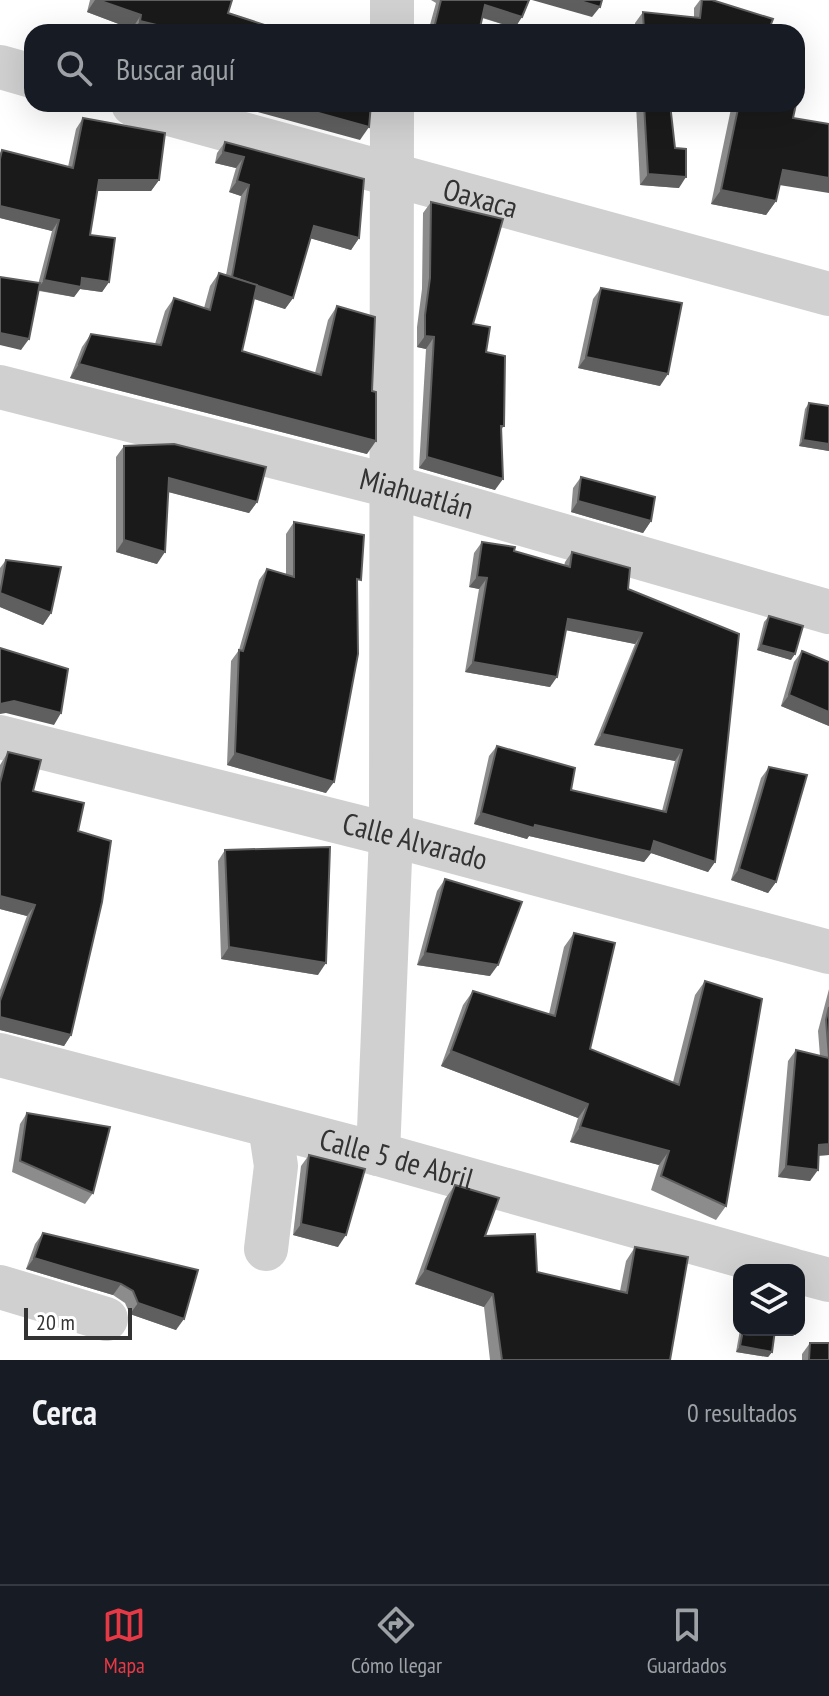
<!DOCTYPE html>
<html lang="es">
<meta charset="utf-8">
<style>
body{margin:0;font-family:"PT Sans Narrow",sans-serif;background:#242831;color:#f1f3f6}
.controls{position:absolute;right:24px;bottom:24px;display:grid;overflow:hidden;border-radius:16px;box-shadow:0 8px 32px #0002}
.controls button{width:72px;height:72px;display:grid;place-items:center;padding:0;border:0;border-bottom:2px solid #363941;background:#171b24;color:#f1f3f6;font:40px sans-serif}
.scale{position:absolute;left:24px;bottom:20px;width:108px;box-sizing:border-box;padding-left:8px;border:4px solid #333;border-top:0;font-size:22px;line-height:28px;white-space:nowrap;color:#333;-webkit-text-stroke:6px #fff;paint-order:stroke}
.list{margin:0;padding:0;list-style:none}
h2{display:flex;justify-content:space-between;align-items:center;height:104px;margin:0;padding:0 32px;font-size:34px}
h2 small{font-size:26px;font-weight:400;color:#9ea1a6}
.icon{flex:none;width:44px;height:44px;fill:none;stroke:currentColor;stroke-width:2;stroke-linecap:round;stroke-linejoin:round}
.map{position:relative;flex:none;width:829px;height:1360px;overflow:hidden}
.search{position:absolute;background:#171b24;box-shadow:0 8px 32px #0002;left:24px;right:24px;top:24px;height:88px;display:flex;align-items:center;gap:20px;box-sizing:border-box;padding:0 28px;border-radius:24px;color:#9ea1a6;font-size:30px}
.sheet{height:224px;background:#171b24}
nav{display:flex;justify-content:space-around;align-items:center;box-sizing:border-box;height:112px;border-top:2px solid #363941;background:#171b24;font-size:22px;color:#9ea1a6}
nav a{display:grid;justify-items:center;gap:4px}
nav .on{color:#e63946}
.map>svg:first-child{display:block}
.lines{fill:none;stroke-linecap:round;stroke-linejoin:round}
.minor{stroke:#d0d0d0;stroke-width:44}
.wall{fill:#8c8c8c}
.shaded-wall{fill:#5f5f5f}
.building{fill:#1a1a1a;stroke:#5f5f5f;stroke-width:2}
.labels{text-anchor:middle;stroke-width:8;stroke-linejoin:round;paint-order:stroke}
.street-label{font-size:30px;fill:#333;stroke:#fff}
</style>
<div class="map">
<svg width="829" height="1360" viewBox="0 0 829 1360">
<rect width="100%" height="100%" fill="#fff"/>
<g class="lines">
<g class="minor">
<polyline points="392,0 392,32"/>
<polyline points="0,67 32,76"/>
<path id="s1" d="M133,104L829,294"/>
<path id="s2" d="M0,387L390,486L829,612"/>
<path id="s3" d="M0,737L391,835L829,952"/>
<path id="s4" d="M0,1055L378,1154L792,1270"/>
<polyline points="378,1154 391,835 392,104"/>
<polyline points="266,1249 276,1166 270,1126"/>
<polyline points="799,1272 829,1280"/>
<polyline points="0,1287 106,1319"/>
</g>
</g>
<g class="wall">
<polygon points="90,0 232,0 228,13 286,32 131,32 132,29 87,12"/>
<polygon points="431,0 529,0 515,28 482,18 479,32 428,32 436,3"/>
<polygon points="700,0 712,0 768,32 635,32 635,23 643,12 694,17 694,8"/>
<polygon points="636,104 670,104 679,188 640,185"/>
<polygon points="732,104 796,104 776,201 766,215 711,204"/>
<polygon points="83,118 159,180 151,191 97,191 90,235 109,282 102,292 80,289 74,297 39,291 21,350 52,231 0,218 0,153 2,150 68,167 76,129"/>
<polygon points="225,142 359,238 351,250 310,238 293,298 285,309 254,299 242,351 315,373 328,320 337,306 367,454 70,378 82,347 91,334 155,344 165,311 174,298 204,308 210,286 219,273 226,275 241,196 229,192 236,168 215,163 217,153"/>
<polygon points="431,202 473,324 486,352 504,426 501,430 495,490 419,468 426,349 417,347 417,327 422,289 423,213"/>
<polygon points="601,288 660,386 578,368 593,299"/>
<polygon points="809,403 829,451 799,446 805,409"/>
<polygon points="124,446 257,502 249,513 168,492 157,564 116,552 116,457"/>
<polygon points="581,477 651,521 643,533 571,512 573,488"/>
<polygon points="294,522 357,585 326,793 227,765 231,661 239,650 259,580 267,569 286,574 286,534"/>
<polygon points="482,542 564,566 565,562 572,552 628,589 739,634 715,862 708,872 651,853 644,862 529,836 527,839 474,824 489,756 497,746 571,790 662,811 675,761 594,745 635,644 566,630 550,687 465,672 479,589 469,587 474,553"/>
<polygon points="6,560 51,613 43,625 0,607 0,568"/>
<polygon points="769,616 791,660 757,650 764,622"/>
<polygon points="802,651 829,662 829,726 781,706 794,662"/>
<polygon points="8,752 33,791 78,831 71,1035 64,1046 0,1030 0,990 27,916 0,909 0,765"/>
<polygon points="769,767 776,882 768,893 731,880 761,778"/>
<polygon points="225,850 318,975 221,959 218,861"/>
<polygon points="445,879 490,976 417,965 437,891"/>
<polygon points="574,933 590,1049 673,1082 695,995 705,981 726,1206 716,1220 651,1190 659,1165 570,1142 578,1118 441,1066 463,1005 473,991 549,1014 564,947"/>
<polygon points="829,989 829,1155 818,1156 810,1181 778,1177 788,1061 796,1050 820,1056 818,1031"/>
<polygon points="27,1113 93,1193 85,1204 12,1172 20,1124"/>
<polygon points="309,1155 338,1247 293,1235 301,1166"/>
<polygon points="455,1185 485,1236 537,1272 620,1291 626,1261 635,1247 670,1360 490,1360 484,1307 415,1284 445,1199"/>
<polygon points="43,1233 198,1270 176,1330 130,1314 125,1303 113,1295 26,1269 35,1244"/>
<polygon points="740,1330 775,1330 772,1352 768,1357 736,1352"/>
<polygon points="810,1343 829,1360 802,1360 802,1354"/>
</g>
<g class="shaded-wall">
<polygon points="95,0 98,0 141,15 132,29 87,12"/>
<polygon points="532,0 577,0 600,7 592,17"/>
<polygon points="485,5 522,17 515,28 478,16"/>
<polygon points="140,21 185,32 132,32"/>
<polygon points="228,104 286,104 369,127 360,140"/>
<polygon points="223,152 244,157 236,168 215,163"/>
<polygon points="783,170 829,178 829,193 773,184"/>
<polygon points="648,174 686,177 679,188 640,185"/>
<polygon points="99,180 159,180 151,191 91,191"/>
<polygon points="237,181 249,185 241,196 229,192"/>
<polygon points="721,190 776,201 766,215 711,204"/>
<polygon points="0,206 59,220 52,231 0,218"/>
<polygon points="314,226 359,238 351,250 306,237"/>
<polygon points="232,277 293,298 285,309 224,289"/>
<polygon points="82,278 109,282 102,292 80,289 74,297 37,290 44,280"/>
<polygon points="0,333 29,339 21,350 0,345"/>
<polygon points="425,336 434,337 426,349 417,347"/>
<polygon points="586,357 668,374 660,386 578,368"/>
<polygon points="79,364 376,441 367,454 70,378"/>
<polygon points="803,440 829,444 829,451 799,446"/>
<polygon points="427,457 503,479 495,490 419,468"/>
<polygon points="169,478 257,502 249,513 161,490"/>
<polygon points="578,501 651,521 643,533 571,512"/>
<polygon points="124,540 165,552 157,564 116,552"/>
<polygon points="477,577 487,578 479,589 469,587"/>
<polygon points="0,593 51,613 43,625 0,607"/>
<polygon points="568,619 642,633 635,644 560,629"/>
<polygon points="761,645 795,654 791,660 757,650"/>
<polygon points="473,662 557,677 550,687 465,672"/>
<polygon points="789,695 829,712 829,726 781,706"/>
<polygon points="14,701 61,713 54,725 6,713 0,714 0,704"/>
<polygon points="602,734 682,750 675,761 594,745"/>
<polygon points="235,753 334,782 326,793 227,765"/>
<polygon points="481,813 535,825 654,841 715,862 708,872 651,853 644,862 529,836 527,839 474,824"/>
<polygon points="739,869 776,882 768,893 731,880"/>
<polygon points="0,896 35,905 27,916 0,909"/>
<polygon points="229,947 326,963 318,975 221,959"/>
<polygon points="425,953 498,965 490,976 417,965"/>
<polygon points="0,1017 71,1035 64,1046 0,1030"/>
<polygon points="451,1051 588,1104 578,1118 441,1066"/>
<polygon points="580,1127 669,1151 659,1165 570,1142"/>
<polygon points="829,1144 829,1155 811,1156 819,1145"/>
<polygon points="786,1166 818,1170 810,1181 778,1177"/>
<polygon points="301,1224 346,1235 338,1247 293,1235"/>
<polygon points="34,1258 121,1284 113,1295 26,1269"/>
<polygon points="425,1270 493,1294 484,1307 415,1284"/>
<polygon points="138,1303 184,1319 176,1330 130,1314"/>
<polygon points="740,1346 772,1352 768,1357 736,1352"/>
</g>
<g class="building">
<polygon points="98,0 232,0 228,13 286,32 185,32 140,21 141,15"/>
<polygon points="441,0 529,0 522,17 485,5 479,32 433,32"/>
<polygon points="577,0 602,0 600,7"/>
<polygon points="702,0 712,0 773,19 768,32 644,32 643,12 700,18"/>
<polygon points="286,104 371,104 369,127"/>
<polygon points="644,104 670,104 675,148 686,149 686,177 648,174"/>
<polygon points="739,104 796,104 793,118 829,124 829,178 783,170 776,201 721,190"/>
<polygon points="83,118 165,133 159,180 99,180 90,235 115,238 109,282 82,278 81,287 44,280 59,220 0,206 0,159 2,150 73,168"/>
<polygon points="225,142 364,179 359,238 314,226 293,298 232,277 249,185 237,181 244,157 223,152"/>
<polygon points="431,202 503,219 473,324 490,327 486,352 505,356 504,426 501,426 503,479 427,457 434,337 425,336 425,315 430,278"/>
<polygon points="219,273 257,285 242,351 321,375 337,306 375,317 372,391 376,392 376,441 79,364 91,334 161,345 174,298 210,310"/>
<polygon points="0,277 40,283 29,339 0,333"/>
<polygon points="601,288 682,303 668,374 586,357"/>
<polygon points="809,403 829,406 829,444 803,440"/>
<polygon points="174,444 266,467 257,502 169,478 165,552 124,540 124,446"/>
<polygon points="581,477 655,497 651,521 578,501"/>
<polygon points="294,522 364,535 361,580 357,579 358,654 334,782 235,753 239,650 243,651 267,569 294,577"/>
<polygon points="482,542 515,547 514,551 570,567 572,552 630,568 628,589 739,634 715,862 654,841 651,852 535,825 534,828 481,813 497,746 575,768 571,790 666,812 682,750 602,734 642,633 568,619 557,677 473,662 487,578 477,577"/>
<polygon points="6,560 61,567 51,613 0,593"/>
<polygon points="769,616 803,626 795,654 761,645"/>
<polygon points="0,648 68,669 61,713 14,701 0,704"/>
<polygon points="802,651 829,662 829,712 789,695"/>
<polygon points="8,752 41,760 33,791 84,803 78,831 111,841 102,902 71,1035 0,1017 0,1001 35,905 0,896 0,783"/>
<polygon points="769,767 807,775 776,882 739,869"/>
<polygon points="330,847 326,963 229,947 225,850"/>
<polygon points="445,879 522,902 498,965 425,953"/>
<polygon points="574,933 615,943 590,1049 679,1085 705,981 762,999 726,1206 661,1176 669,1151 580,1127 588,1104 451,1051 473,991 555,1016"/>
<polygon points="829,1007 829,1057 826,1020"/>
<polygon points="796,1050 829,1058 829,1144 819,1145 818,1170 786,1166"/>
<polygon points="27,1113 110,1127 93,1193 20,1161"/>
<polygon points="309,1155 365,1169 346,1235 301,1224"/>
<polygon points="455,1185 499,1198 485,1236 535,1234 537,1272 627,1293 635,1247 688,1257 670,1360 502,1360 493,1294 425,1270"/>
<polygon points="43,1233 198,1270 184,1319 138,1303 133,1291 121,1284 34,1258"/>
<polygon points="743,1330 775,1330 772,1352 740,1346"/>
<polygon points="810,1343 829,1343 829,1360 809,1360"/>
</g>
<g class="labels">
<g class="street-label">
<text dy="10" stroke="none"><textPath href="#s1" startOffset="360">Oaxaca</textPath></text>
<text dy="10" stroke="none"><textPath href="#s2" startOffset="430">Miahuatlán</textPath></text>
<text dy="10" stroke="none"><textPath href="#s3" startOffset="428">Calle Alvarado</textPath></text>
<text dy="10" stroke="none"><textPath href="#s4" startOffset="410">Calle 5 de Abril</textPath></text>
</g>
</g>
</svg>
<div class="controls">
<button><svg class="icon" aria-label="layers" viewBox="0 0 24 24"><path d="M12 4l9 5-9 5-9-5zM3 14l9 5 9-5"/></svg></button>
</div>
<div class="scale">20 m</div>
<div class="search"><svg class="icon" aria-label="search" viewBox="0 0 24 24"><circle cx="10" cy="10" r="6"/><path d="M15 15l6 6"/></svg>Buscar aquí</div>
</div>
<section class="sheet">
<h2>Cerca<small>0 resultados</small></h2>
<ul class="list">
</ul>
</section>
<nav>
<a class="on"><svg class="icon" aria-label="map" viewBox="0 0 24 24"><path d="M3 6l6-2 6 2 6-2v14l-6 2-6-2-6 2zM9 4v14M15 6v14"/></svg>Mapa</a>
<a><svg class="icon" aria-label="directions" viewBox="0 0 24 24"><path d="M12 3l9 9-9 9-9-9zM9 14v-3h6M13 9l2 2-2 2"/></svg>Cómo llegar</a>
<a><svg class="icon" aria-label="saved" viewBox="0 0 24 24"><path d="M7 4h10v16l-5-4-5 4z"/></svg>Guardados</a>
</nav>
